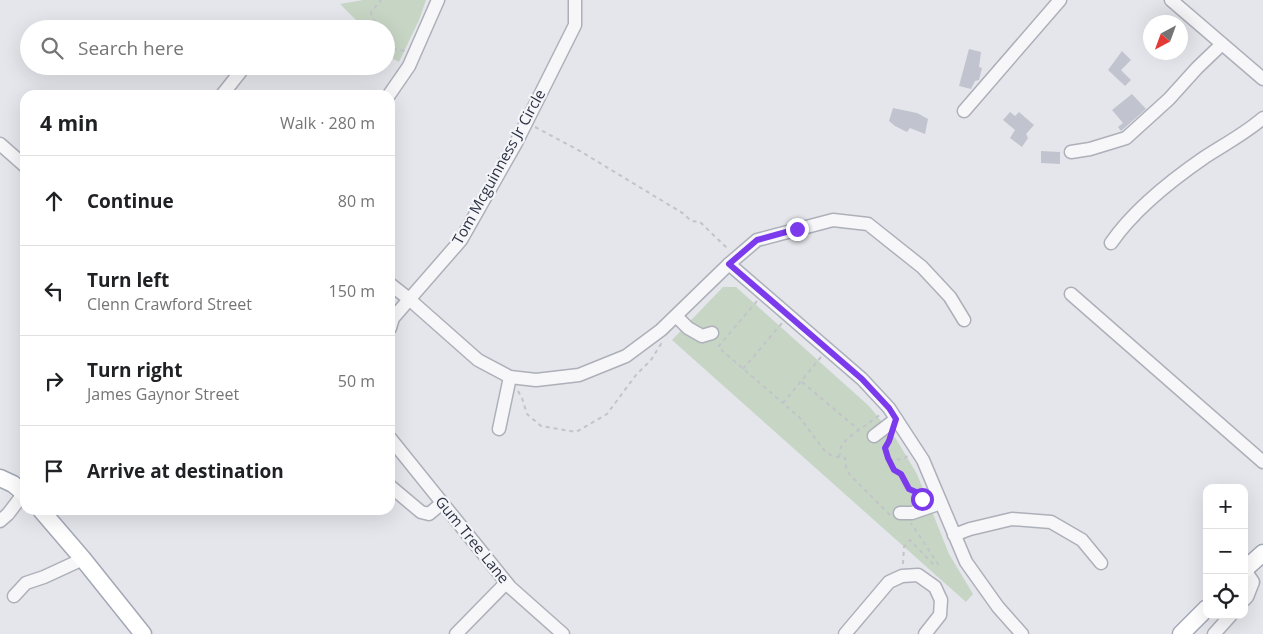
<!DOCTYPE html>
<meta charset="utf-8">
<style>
body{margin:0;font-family:"Open Sans",sans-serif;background:#f6f6f6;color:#202124}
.controls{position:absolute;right:15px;bottom:15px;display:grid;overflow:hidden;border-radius:10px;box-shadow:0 5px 20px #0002}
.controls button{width:45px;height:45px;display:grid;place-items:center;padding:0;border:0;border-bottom:1px solid #e0e0e0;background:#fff;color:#202124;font:25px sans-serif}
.compass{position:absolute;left:1143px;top:15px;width:45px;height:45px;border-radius:50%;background:#fff;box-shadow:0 5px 20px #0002;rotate:221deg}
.stop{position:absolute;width:15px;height:15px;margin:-11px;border:4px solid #7c3aed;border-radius:50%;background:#fff}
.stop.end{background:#7c3aed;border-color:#fff;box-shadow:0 1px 5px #0008}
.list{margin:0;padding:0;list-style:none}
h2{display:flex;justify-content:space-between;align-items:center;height:65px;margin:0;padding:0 20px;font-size:21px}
h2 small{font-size:16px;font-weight:400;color:#757577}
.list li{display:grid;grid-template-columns:32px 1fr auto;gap:15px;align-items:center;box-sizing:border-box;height:90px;padding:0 20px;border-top:1px solid #e0e0e0}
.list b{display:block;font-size:19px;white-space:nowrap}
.list p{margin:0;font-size:16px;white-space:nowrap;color:#757577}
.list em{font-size:16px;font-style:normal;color:#757577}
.icon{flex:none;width:28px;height:28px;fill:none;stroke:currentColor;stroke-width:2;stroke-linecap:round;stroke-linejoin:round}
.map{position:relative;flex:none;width:1263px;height:634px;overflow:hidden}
.search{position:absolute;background:#fff;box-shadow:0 5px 20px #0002;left:20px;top:20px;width:375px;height:55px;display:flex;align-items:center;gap:12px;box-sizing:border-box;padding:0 18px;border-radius:28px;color:#757577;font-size:19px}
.panel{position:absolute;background:#fff;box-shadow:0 5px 20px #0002;left:20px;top:90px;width:375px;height:425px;border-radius:15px}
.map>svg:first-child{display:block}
.green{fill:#c7d5c5}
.building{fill:#c1c4ce}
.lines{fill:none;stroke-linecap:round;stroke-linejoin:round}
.minor-casing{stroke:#adb0b9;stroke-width:15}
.major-casing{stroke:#a3a8b7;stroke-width:19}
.path{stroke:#c2c4ca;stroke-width:2;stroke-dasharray:4 4;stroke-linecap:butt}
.minor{stroke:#f7f7fa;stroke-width:12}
.major{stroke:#fff;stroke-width:16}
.route{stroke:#7c3aed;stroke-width:6}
.labels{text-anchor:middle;stroke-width:4.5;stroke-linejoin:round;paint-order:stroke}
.street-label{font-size:15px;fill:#2c3143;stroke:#f4f5f8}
</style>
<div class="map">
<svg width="1263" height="634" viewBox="0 0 1263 634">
<rect width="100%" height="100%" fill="#e4e6eb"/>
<g class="green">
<polygon points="363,0 426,0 419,20 399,62 386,55 386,29 352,29 356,20 340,4"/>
<polygon points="723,287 736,287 869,406 896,439 917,474 949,554 973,594 966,602 672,340"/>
</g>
<g class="building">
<polygon points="969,49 981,52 979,67 982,68 979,80 975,81 971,89 959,86"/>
<polygon points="1122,51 1131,60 1121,70 1131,80 1125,86 1108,70"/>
<polygon points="1132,94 1146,109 1121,131 1118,127 1123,123 1112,110"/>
<polygon points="893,108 917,113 928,119 925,134 910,128 907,132 895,126 889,121"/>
<polygon points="1010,112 1015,116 1019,112 1034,125 1026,134 1028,138 1022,147 1010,138 1015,130 1003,120"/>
<polygon points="1041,151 1060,152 1060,164 1041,163"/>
</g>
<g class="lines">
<defs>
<g id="minor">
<polyline points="1171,0 1263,79"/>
<polyline points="222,95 245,66"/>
<polyline points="389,95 409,66 438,0"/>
<polyline points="964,111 1060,0"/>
<polyline points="0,144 25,166"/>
<polyline points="1071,152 1090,149 1126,138 1169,99 1197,68 1222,44"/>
<path d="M1111,243C1133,211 1173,179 1205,157C1225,144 1246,133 1263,118"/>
<polyline points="729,264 862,379 889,408 923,460 966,562 998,607 1022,634"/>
<polyline points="390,284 409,299 478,360 510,377 536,380 579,375 626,356 661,330 729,264 757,240 833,220 868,224 922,267 950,297 964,320"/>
<polyline points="1071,294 1263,462"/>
<polyline points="676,316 688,328 702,336 712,333"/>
<polyline points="390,328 393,318 461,240 516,143 575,25 575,0"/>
<polyline points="499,429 510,377"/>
<polyline points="874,436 896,419"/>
<polyline points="390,438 510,587 563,634"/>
<polyline points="390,486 421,512 429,514 442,503"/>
<polyline points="900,513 912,513 941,503"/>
<polyline points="0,521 8,514 24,493"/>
<polyline points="954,535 970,529 1012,519 1051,522 1082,540 1101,563"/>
<polyline points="14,596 26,583 44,577 83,559"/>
<polyline points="1244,600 1247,597 1253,582 1245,570"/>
<polyline points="456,634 506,583"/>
<polyline points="845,634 889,582 902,576 918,575 935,587 941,600 940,615 925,634"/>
<polyline points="1214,634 1231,615"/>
</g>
<g id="major">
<polyline points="0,478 13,484 25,494"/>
<polyline points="41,510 83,559 143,634"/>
<polyline points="1244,570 1263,553"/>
<polyline points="1181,634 1207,608"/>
</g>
</defs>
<use href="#minor" class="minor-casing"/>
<use href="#major" class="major-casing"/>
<g class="path">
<path d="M379,29C377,22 372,21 371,12L381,0"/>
<polyline points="386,44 394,49 405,51"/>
<polyline points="535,127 580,151 684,214 691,221 700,222 729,250"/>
<polyline points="757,301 718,347 783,403"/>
<polyline points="821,357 783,403 801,419 823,449 832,456 845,458 846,467 850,475 890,515"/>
<polyline points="743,369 782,323"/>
<polyline points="802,382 859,430"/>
<polyline points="518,391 522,398 527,414 541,426 576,432 607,414 636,375 651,360 661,344 660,343"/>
<polyline points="890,437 885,448 887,458 894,470 901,474 909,489 916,492 922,499"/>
<polyline points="839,457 841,447 847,439 881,414"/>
<polyline points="889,461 897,459 901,460 908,456"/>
<polyline points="903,564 904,547 910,540 934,565 938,564 911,523"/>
</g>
<use href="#minor" class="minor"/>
<use href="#major" class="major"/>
</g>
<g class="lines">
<polyline class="route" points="797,229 757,240 729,264 862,379 889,408 896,419 889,441 885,448 888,458 894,470 901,474 909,489 916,492 922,499"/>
</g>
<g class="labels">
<g class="street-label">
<text transform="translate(499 167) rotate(-61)" y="5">Tom Mcguinness Jr Circle</text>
<text transform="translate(472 540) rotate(51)" y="5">Gum Tree Lane</text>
</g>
</g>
</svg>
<div class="controls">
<button>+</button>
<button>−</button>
<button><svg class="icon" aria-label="locate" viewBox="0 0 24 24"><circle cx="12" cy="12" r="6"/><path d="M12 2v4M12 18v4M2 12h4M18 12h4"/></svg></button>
</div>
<svg class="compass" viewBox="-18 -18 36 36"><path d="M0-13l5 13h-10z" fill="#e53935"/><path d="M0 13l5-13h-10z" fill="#757577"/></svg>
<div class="stop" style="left:922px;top:499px"></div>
<div class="stop end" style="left:797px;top:229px"></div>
<div class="search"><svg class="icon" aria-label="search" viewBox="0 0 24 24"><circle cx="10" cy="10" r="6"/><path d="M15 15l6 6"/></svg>Search here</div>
<section class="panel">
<h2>4 min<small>Walk · 280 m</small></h2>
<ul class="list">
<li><svg class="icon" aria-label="ahead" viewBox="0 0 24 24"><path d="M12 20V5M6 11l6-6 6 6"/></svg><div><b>Continue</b></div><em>80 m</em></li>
<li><svg class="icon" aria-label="left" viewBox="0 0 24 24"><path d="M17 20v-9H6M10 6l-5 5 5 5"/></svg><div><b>Turn left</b><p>Clenn Crawford Street</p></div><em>150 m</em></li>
<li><svg class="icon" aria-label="right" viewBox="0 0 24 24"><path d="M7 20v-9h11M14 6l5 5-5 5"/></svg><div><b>Turn right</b><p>James Gaynor Street</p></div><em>50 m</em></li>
<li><svg class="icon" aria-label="arrive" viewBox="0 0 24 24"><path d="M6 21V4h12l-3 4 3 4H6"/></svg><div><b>Arrive at destination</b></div></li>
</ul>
</section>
</div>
